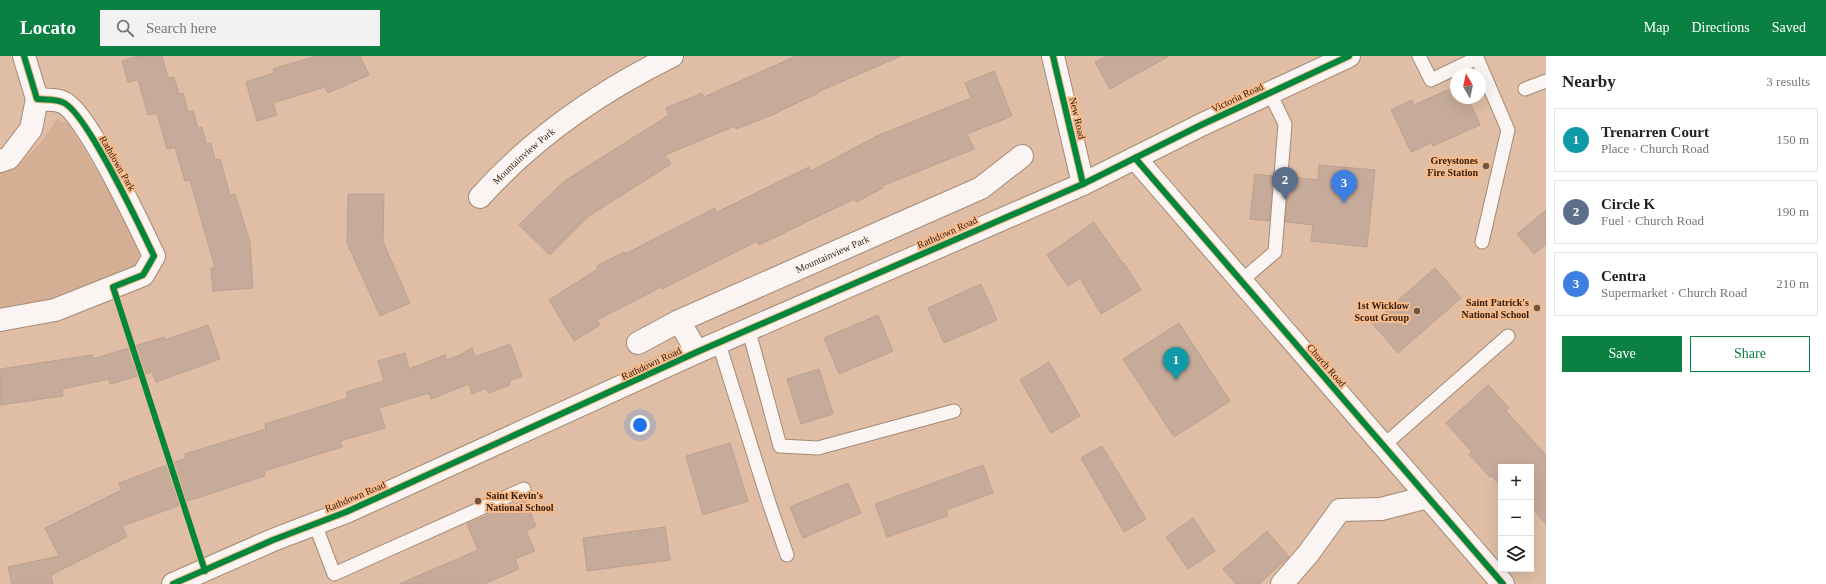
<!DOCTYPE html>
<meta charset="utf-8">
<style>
body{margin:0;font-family:Georgia,serif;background:#f2f2f2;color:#222}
.controls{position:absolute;right:12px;bottom:12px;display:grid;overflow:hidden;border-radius:0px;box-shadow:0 4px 16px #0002}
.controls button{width:36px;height:36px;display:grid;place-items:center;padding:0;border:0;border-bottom:1px solid #e0e0e0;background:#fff;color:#222;font:20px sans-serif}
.compass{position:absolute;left:1450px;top:12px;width:36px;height:36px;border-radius:50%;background:#fff;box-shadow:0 4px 16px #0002;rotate:351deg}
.you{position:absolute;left:640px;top:369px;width:14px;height:14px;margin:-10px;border:3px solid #fff;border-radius:50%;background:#1a73e8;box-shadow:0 0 0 6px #1a73e833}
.badge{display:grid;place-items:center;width:26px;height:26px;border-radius:50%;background:#0b8043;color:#fff;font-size:13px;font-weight:700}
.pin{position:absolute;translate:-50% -33px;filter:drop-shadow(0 1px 2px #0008)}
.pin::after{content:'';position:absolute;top:21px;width:14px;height:12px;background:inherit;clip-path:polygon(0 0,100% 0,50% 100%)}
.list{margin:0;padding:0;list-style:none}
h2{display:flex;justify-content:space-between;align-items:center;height:52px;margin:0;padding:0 16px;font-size:17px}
h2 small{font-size:13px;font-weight:400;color:#767676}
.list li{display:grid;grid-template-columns:26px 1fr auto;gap:12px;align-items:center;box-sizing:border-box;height:64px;margin:0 8px 8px;padding:0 8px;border:1px solid #e0e0e0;border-radius:0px}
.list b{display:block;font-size:15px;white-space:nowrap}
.list p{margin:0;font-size:13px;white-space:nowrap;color:#767676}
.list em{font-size:13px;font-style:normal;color:#767676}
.actions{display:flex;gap:8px;padding:12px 16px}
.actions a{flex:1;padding:9px 0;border:1px solid #0b8043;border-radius:0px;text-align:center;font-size:14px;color:#0b8043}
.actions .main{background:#0b8043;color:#fff}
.icon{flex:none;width:22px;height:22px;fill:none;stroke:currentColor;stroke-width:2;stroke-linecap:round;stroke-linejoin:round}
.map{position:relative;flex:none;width:1546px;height:528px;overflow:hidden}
header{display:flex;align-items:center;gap:24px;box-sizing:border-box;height:56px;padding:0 20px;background:#0b8043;color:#fff}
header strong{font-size:19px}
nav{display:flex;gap:22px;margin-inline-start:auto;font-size:14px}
.search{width:280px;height:36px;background:#f2f2f2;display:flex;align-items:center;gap:10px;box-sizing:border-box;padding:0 14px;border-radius:0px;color:#767676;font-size:15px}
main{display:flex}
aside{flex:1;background:#fff}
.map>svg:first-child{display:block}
.green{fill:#d4af94}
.building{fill:#c7ab9a;stroke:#bca091}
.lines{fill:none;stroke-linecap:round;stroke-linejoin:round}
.service-casing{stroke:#a38a76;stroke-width:15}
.minor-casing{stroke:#a38a76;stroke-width:24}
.secondary-casing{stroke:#a38a76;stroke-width:24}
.service{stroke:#faf5f2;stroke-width:13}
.minor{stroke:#faf5f2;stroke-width:22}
.secondary{stroke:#faf5f2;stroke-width:22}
.cycleway-casing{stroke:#f7bb8d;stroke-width:8}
.cycleway{stroke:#00873e;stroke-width:6}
.poi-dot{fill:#6f5540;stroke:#f7bb8d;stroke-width:1.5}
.labels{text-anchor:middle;stroke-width:4;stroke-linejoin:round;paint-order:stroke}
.street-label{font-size:10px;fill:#331c0a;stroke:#f7bb8d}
.poi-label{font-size:10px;font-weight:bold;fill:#331c0a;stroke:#f7bb8d;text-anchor:end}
</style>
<header>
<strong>Locato</strong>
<div class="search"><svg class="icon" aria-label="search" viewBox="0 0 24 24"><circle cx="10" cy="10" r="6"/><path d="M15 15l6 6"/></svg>Search here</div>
<nav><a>Map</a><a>Directions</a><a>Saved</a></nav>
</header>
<main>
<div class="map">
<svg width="1546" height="528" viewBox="0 0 1546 528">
<rect width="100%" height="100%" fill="#dfbea5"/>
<polygon class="green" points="57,63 69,68 142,191 136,210 44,245 0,253 0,116 19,109 41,86"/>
<g class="building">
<polygon points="138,0 162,0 168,22 174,21 179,38 183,37 188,56 193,55 198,72 202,71 206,88 211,87 215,104 220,103 230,139 235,138 250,186 253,232 213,235 211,212 215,212 190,124 185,125 175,91 167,93 157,57 148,59 138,24 128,26 122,5"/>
<polygon points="316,0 360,0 369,19 328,37 325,31 273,47 277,59 257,65 246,26 274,17 273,13"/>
<polygon points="796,0 901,0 820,35 820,36 772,59 736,73 735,70 665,99 671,108 589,160 550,199 519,169 563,126 669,59 666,52 702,37 704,41"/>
<polygon points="1106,0 1169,0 1110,33 1095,6"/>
<polygon points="994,15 1012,60 967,78 974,93 882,130 883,132 856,146 854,143 759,189 757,185 662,233 661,231 597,264 600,269 574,285 549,244 598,213 597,210 624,196 625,198 715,152 717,156 809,111 811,115 877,80 971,42 965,27"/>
<polygon points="1456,30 1456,42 1468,42 1480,69 1433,90 1431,87 1411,96 1391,54 1412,44 1414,49"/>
<polygon points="1319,109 1375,114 1367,191 1311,185 1313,169 1285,166 1289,121 1318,124"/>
<polygon points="1255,118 1273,120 1269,165 1250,163"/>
<polygon points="348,138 384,138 383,186 410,247 380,260 347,187"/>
<polygon points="1546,154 1546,188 1534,198 1517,178"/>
<polygon points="1094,166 1123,208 1124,207 1141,234 1101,258 1080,222 1068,230 1047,199"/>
<polygon points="1435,212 1461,242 1398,297 1372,267"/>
<polygon points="981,228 997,264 944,287 928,252"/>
<polygon points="878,259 893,295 839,318 824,282"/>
<polygon points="1179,267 1230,345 1174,381 1123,303"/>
<polygon points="208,269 220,303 203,309 156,326 152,316 110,328 109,323 62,333 63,340 0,349 0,313 92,299 93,303 164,281 165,284"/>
<polygon points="510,288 522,320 509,325 510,329 488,337 486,332 472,338 469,328 431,343 429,337 379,352 385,372 340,385 342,391 264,415 265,420 178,448 178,450 122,470 127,481 51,519 53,528 12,528 8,511 59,500 45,472 121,434 119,427 186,402 185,398 266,373 265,368 348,342 346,336 384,325 378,305 405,297 409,313 445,299 446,304 460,299 472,292 475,301"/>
<polygon points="1049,306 1080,360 1051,377 1020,324"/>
<polygon points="819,313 833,358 801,368 787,323"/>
<polygon points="1488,329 1509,352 1506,355 1546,399 1546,468 1531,451 1531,411 1501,411 1501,430 1492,420 1490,421 1469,398 1472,396 1446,367"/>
<polygon points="730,387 748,445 703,459 686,400"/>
<polygon points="1102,390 1146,463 1124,476 1081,402"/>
<polygon points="983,409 993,437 946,454 948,460 887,481 875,448"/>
<polygon points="848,427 861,457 803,482 790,451"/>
<polygon points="525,444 536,470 526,475 535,495 515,503 519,513 484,528 399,528 478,494 467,468"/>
<polygon points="1193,462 1215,495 1188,513 1166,481"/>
<polygon points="665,471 670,504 587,515 583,482"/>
<polygon points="1267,475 1289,501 1259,528 1236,528 1223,513"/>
</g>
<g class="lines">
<defs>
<g id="service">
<polyline points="1419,0 1431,24 1477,2 1508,74 1482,186"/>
<polyline points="1525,33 1546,25"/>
<polyline points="1241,225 1275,196 1285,68 1270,37"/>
<polyline points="749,275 780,390 818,392 954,355"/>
<polyline points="719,288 769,447 787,499"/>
<polyline points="1383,390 1508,280"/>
<polyline points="315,468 334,518 524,433"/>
</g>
<g id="minor">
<polyline points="1053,0 1083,128"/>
<polyline points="1135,102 1201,69 1349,0"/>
<polyline points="0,105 9,102 31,73 37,43"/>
<path id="s1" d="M480,141C533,82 601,35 672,0"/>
<path d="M0,264L55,254L143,219L154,200C141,173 85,53 62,46C55,43 45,44 37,43L24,0"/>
<polyline points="679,265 697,296"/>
<path id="s2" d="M638,287L679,265L981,132L1022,100"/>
<polyline points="1282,528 1308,498 1340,454 1381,453 1428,441"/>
</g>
<polyline id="secondary" points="173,528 273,484 346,456 697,296 1083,128 1135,102 1503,528"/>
</defs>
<use href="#service" class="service-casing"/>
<use href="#minor" class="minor-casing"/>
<use href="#secondary" class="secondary-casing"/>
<use href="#service" class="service"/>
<use href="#minor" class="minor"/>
<use href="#secondary" class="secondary"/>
<defs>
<g id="cycleway">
<path d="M24,0L37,43C45,44 55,43 62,46C85,53 141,173 154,200L143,219L113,231L205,515"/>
<polyline points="1053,0 1083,128"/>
<polyline points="1135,102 1503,528"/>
<polyline points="173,528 273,484 346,456 697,296 1083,128 1201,69 1349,0"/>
</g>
</defs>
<use href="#cycleway" class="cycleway-casing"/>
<use href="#cycleway" class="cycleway"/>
</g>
<g class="poi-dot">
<circle cx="1486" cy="110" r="4"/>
<circle cx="1537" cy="252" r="4"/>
<circle cx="1417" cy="255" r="4"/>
<circle cx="478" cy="445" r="4"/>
</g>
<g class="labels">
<g class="street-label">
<text transform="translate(1237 41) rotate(-25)" y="4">Victoria Road</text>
<text transform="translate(1078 62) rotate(77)" y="4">New Road</text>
<text dy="4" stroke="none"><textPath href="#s1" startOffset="60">Mountainview Park</textPath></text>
<text transform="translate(118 107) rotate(60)" y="4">Rathdown Park</text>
<text transform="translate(947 176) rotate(-24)" y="4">Rathdown Road</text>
<text dy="4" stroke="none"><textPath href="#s2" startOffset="214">Mountainview Park</textPath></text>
<text transform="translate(651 307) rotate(-25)" y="4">Rathdown Road</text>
<text transform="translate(1327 309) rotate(49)" y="4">Church Road</text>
<text transform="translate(355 440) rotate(-23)" y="4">Rathdown Road</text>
</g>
<g class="poi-label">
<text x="1478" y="108">Greystones<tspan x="1478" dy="12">Fire Station</tspan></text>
<text x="1529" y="250">Saint Patrick's<tspan x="1529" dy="12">National School</tspan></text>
<text x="1409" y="253">1st Wicklow<tspan x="1409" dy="12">Scout Group</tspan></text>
<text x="486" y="443" text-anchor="start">Saint Kevin's<tspan x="486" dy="12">National School</tspan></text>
</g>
</g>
</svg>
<div class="controls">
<button>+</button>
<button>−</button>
<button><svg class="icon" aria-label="layers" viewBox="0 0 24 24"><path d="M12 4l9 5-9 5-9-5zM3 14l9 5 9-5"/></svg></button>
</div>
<svg class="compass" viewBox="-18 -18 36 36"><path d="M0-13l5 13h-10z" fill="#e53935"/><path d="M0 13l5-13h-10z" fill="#767676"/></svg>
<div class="you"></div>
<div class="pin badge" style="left:1176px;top:324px;background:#0f9aa8">1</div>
<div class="pin badge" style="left:1285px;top:144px;background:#5c6f8a">2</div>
<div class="pin badge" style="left:1344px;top:147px;background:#3f7fe0">3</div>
</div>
<aside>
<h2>Nearby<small>3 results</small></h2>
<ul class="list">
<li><span class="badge" style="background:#0f9aa8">1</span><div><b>Trenarren Court</b><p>Place · Church Road</p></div><em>150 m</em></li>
<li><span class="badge" style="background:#5c6f8a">2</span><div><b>Circle K</b><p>Fuel · Church Road</p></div><em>190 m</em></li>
<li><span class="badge" style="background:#3f7fe0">3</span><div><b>Centra</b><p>Supermarket · Church Road</p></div><em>210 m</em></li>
</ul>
<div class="actions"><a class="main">Save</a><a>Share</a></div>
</aside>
</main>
